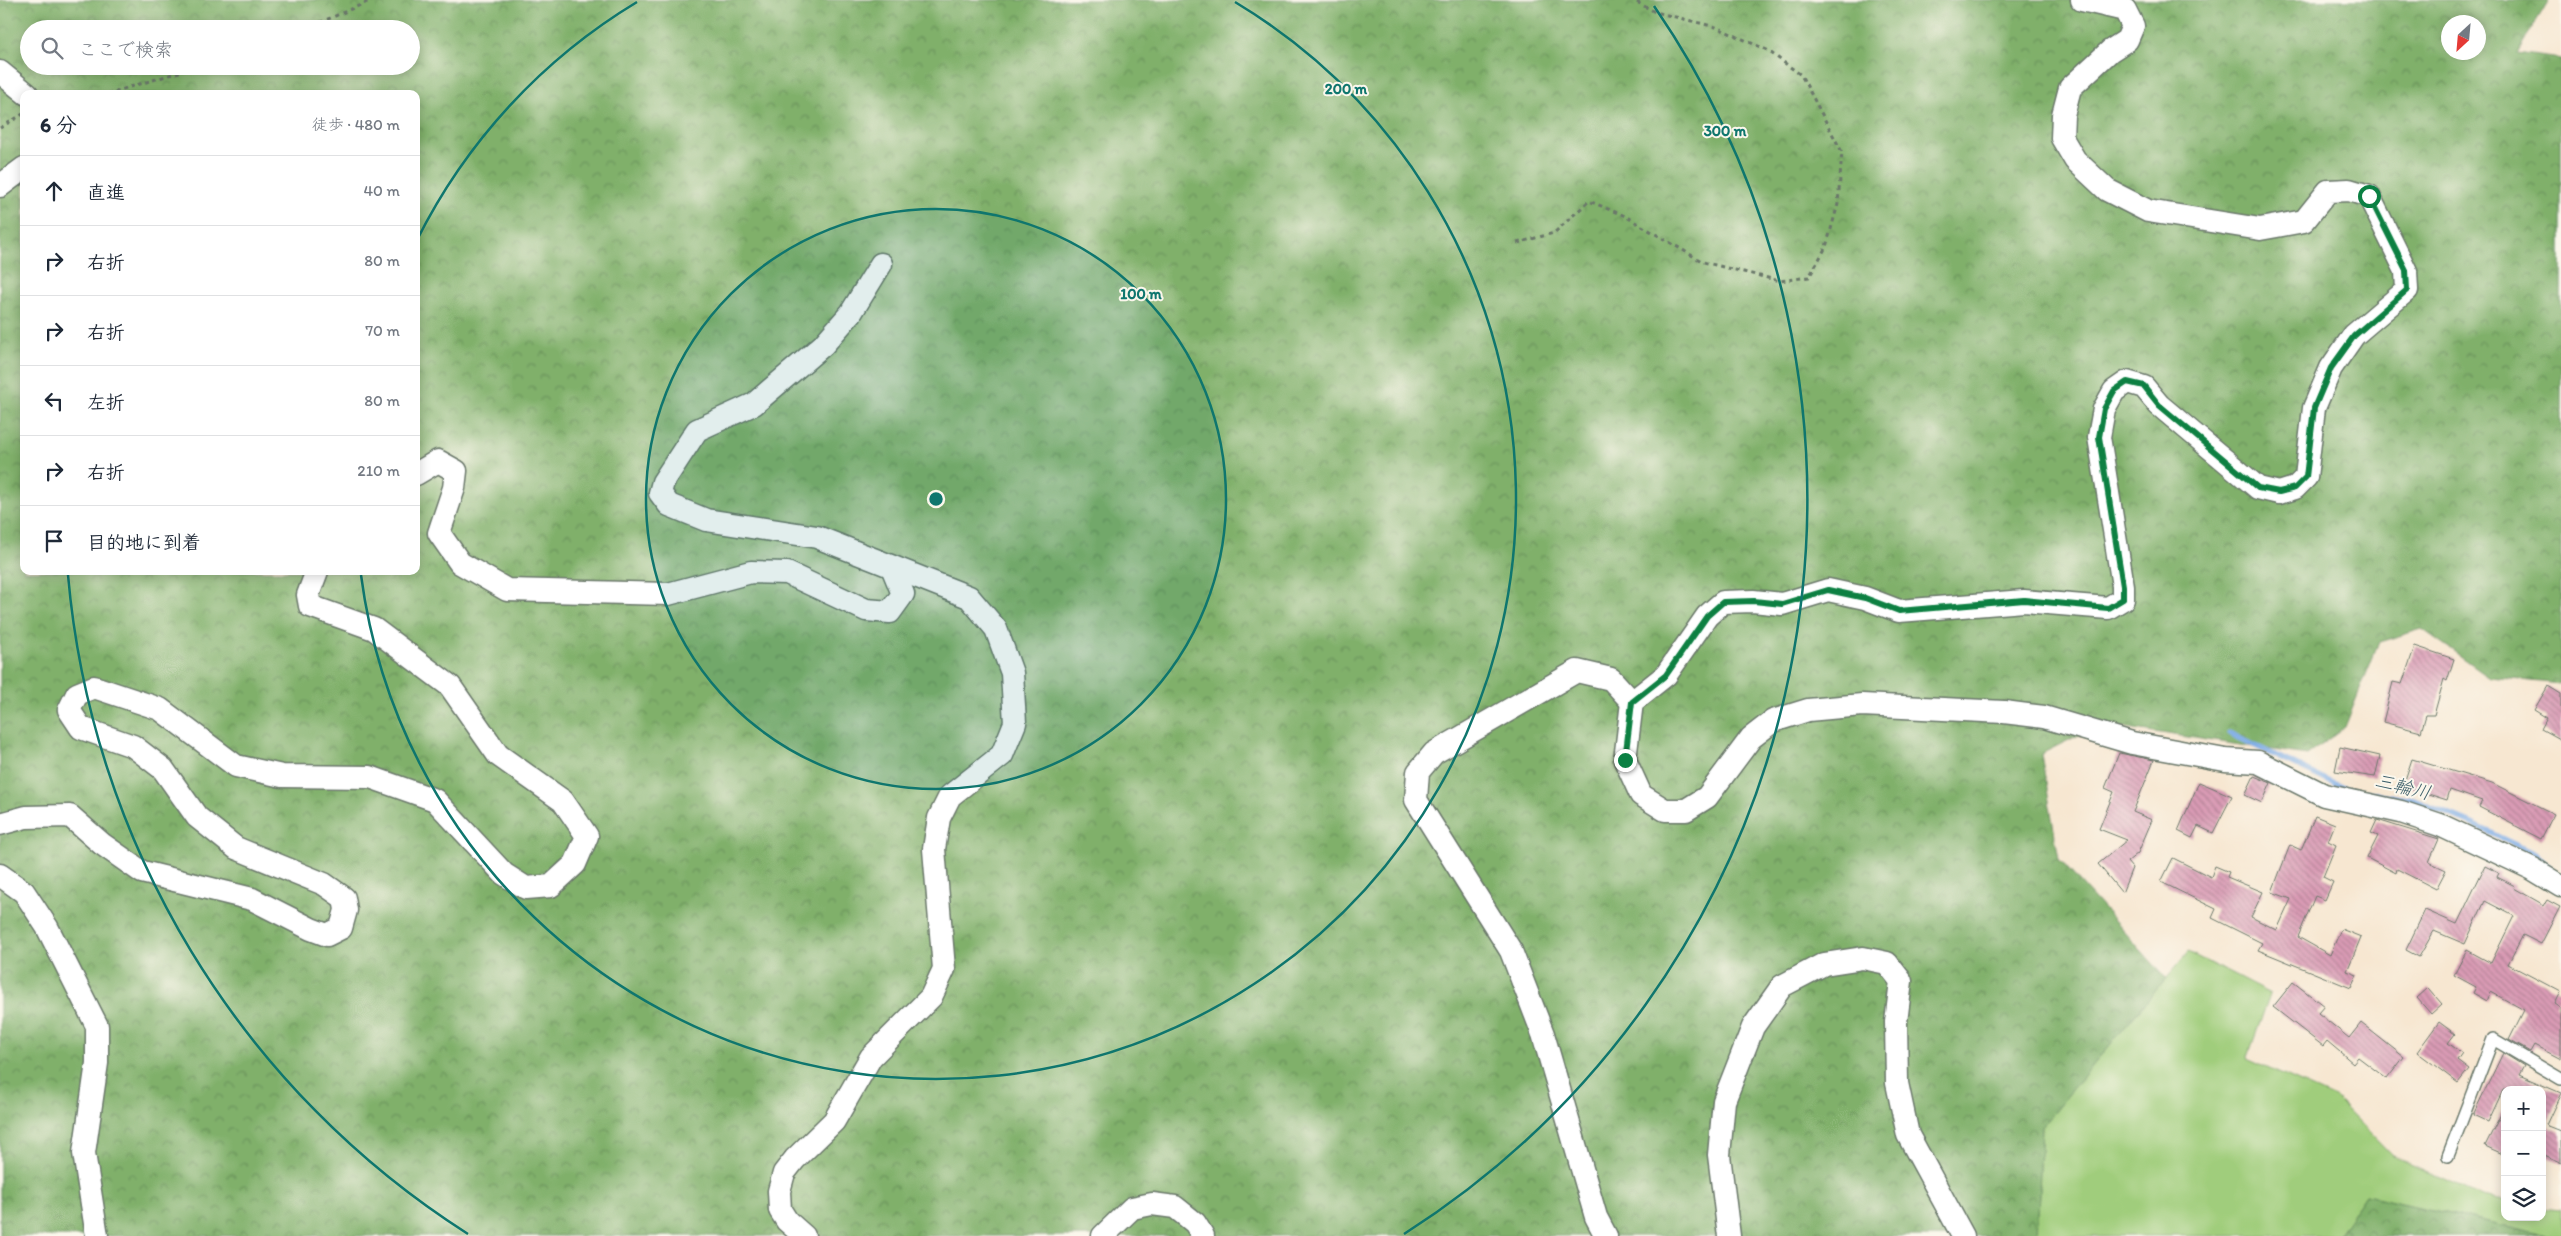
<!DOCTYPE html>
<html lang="ja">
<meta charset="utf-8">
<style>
body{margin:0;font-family:Itim,"Klee One",sans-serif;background:#f6f6f7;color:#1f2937}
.controls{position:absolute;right:15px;bottom:15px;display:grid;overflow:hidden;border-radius:10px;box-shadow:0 2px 12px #0003}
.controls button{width:45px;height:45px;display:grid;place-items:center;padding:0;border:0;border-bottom:1px solid #e0e1e3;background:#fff;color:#1f2937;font:25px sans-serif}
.compass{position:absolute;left:2441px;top:15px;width:45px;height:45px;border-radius:50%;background:#fff;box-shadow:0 2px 12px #0003;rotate:206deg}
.stop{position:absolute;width:15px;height:15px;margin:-11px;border:4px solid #0b8043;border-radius:50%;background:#fff}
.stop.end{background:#0b8043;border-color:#fff;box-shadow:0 1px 5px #0008}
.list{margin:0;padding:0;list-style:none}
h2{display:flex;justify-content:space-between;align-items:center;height:65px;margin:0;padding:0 20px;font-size:21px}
h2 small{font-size:16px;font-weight:400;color:#747a83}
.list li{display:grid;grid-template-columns:32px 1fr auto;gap:15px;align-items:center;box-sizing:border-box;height:70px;padding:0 20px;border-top:1px solid #e0e1e3}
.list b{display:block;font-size:19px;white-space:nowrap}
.list em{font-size:16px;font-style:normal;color:#747a83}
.icon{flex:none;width:28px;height:28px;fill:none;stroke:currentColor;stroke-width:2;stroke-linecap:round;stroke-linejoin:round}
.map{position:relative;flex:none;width:2561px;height:1236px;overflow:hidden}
.search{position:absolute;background:#fff;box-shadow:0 2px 12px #0003;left:20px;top:20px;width:400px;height:55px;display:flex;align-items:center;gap:12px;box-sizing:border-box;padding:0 18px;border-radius:28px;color:#747a83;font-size:19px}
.panel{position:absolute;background:#fff;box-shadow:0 2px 12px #0003;left:20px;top:90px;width:400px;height:485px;border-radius:10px}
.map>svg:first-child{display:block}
.green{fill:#a0cd7b;stroke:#608558}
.forest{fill:url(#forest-crowns);stroke:#507650;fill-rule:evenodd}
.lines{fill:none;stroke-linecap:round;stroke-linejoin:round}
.stream{stroke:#7cabe6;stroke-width:5.5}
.building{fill:url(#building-back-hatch)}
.service-casing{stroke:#6b786b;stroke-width:14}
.minor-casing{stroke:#6b786b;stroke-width:25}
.path{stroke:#6b786b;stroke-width:3;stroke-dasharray:4 4;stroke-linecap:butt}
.service{stroke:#fff;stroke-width:11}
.minor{stroke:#fff;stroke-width:22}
.route{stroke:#0b8043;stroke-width:6}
.ring{fill:none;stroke:#0f766e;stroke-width:2.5}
.labels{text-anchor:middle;stroke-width:4;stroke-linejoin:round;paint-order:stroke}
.water-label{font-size:19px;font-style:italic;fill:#3b5e69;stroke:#fbf7ec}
.centre{fill:#0f766e;stroke:#fbf7ec;stroke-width:2.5}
.ring-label{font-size:15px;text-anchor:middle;font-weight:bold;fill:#0f766e;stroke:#fbf7ec;stroke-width:4;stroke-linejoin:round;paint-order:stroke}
</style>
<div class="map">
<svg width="2561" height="1236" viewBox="0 0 2561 1236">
<defs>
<pattern id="forest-crowns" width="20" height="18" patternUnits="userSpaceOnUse" patternTransform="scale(1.25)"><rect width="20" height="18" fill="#80b06b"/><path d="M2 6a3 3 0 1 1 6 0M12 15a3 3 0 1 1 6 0" fill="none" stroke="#689059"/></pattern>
<pattern id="building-back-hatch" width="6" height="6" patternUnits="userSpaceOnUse" patternTransform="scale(1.25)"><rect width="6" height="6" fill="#da9bb5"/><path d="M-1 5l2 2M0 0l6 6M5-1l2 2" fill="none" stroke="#b08094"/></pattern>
</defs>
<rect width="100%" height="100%" fill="#fbf7ec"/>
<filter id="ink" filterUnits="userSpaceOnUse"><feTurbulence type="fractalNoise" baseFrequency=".02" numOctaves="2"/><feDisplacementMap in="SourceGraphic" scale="10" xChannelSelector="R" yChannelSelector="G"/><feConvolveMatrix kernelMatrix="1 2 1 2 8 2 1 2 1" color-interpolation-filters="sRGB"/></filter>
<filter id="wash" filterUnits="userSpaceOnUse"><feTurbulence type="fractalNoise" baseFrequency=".0096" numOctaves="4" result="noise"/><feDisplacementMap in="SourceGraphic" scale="20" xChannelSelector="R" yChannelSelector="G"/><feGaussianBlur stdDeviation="1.12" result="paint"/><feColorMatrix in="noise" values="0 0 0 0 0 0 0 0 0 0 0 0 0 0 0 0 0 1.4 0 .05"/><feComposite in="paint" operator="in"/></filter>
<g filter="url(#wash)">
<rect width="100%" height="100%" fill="#f7e7d1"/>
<polygon class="green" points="2188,952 2270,994 2247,1059 2337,1099 2393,1156 2482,1197 2505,1201 2505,1217 2542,1217 2542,1207 2561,1209 2561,1236 2546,1236 2366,1195 2338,1236 2037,1236 2042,1126"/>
<g class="forest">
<path d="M0,0H2549L2517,53L2561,59V684L2490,677L2422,629L2379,642L2345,727L2307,755L2101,724L2041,754L2059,859L2166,978L2042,1126L2037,1236H0ZM2448,22H2478V52H2448ZM29,29H411V66H29ZM24,94H416V571H24Z"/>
<polygon points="2366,1195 2546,1236 2338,1236"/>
</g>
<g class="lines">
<polyline class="stream" points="2229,733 2345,789 2414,800 2472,824 2536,854 2549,868"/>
</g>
<g id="blocks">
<g class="building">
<polygon points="2415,646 2454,659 2447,681 2444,679 2434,715 2426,715 2421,732 2383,722 2393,682 2402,684"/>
<polygon points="2548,686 2561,694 2561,740 2541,729 2547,718 2534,710"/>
<polygon points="2340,747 2380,756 2375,777 2335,771"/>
<polygon points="2119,753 2154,760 2133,812 2152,820 2138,853 2127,862 2132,868 2122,893 2098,864 2127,840 2099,829 2114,792 2105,788"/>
<polygon points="2412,759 2492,783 2554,814 2541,839 2479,807 2482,801 2450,790 2447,800 2403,786"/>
<polygon points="2254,776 2271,783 2262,803 2245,795"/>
<polygon points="2199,782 2232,796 2213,833 2198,826 2192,838 2178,831"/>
<polygon points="2315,816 2335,824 2328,841 2336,845 2323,877 2333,882 2325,900 2315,896 2298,937 2330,955 2341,929 2361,937 2347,971 2357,975 2351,988 2258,950 2262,943 2212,918 2216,909 2161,882 2173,858 2211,877 2215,866 2229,872 2227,877 2263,892 2251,917 2277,930 2291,899 2272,892 2290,845 2301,850"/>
<polygon points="2377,820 2439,839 2429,862 2446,870 2436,889 2397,869 2396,873 2367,858 2378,836 2371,833"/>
<polygon points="2485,866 2499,873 2497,877 2515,886 2514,888 2544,905 2547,900 2560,907 2541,944 2523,935 2508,964 2561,992 2555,1004 2561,1008 2561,1059 2534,1045 2530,1052 2509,1040 2524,1010 2491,992 2487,1001 2473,993 2476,987 2454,975 2467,950 2491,963 2514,916 2485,901 2465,944 2434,931 2419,957 2406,950 2425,910 2457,924"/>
<polygon points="2293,982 2324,1006 2318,1013 2349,1038 2361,1023 2404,1057 2387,1079 2358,1057 2353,1063 2327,1041 2323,1046 2273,1007"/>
<polygon points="2428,988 2442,1004 2431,1014 2417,998"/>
<polygon points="2439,1022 2455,1034 2448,1043 2462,1053 2457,1060 2469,1069 2458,1083 2417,1052"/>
<polygon points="2503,1053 2524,1066 2519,1075 2561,1093 2546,1125 2561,1131 2561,1163 2542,1155 2542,1090 2503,1090 2488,1122 2473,1115"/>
<polygon points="2505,1106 2505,1155 2485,1146"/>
</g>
</g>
</g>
<g filter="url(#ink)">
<use href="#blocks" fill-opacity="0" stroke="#6b786b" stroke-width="1"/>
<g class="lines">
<defs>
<polyline id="service" points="2448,1156 2493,1039 2561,1079"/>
<g id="minor">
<polyline points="2082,0 2125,10 2133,26 2127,40 2110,51 2070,88 2063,115 2062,138 2075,160 2107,190 2148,211 2260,229 2304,221 2328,191 2349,190 2369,196 2406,271 2407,290 2354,335 2331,368 2314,408 2306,477 2295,488 2279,493 2258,488 2159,405 2144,387 2127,382 2114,391 2104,409 2099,437 2123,586 2123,599 2108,608 2024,601 1899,611 1865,598 1828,590 1782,604 1753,601 1723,602 1707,616 1666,675 1632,702 1625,760 1641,795 1665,810 1686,810 1707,797 1751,738 1773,721 1808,710 1862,705 2004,712 2044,717 2132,743 2225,760 2258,762 2324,795 2401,812 2440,825 2533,869 2561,886"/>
<polyline points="0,72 27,94"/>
<polyline points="0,186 24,168"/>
<polyline points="416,474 438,461 456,471 454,488 439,533 460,563 507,590 668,594 751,572 787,573 866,610 890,612 903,594 892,567"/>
<polyline points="0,824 26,817 70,816 102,844 142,872 252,899 311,929 327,935 341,928 346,910 344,898 324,884 236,848 197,817 163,769 133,746 81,728 69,710 77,694 94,687 160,709 236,766 282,776 370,777 435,800 504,874 526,888 551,886 575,864 587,836 563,801 498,755 450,686 374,629 310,606 308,595 317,571"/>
<polyline points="0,875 24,892 47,927 97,1026 97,1063 84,1153 97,1236"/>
<polyline points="804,1236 787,1221 780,1210 779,1191 784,1173 795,1159 834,1121 871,1057 931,997 944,969 934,849 939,818 950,796 1002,755 1015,723 1012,673 996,629 969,597 817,537 706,520 669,505 660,493 663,482 697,430 754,404 823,345 851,313 881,264"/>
<polyline points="1103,1236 1132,1208 1152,1204 1175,1207 1195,1223 1203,1236"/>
<polyline points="1606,1236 1596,1217 1543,1034 1511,951 1416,800 1418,772 1434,753 1577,671 1611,679 1632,702"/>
<polyline points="1729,1236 1719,1155 1724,1101 1753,1027 1782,986 1824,964 1863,958 1887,963 1901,981 1896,1022 1897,1083 1908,1135 1963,1236"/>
</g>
</defs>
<use href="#service" class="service-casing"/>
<use href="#minor" class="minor-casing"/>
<g class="path">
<polyline points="305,29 372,0"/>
<polyline points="107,94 199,66"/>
<polyline points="0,128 23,114"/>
<polyline points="1517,243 1554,233 1589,201 1625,216 1703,262 1780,281 1809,277 1826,247 1838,204 1842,152 1801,75 1767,50 1716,27 1655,12 1633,0"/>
</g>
<use href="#service" class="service"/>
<use href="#minor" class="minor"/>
</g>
</g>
<g class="lines" filter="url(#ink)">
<polyline class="route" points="1625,760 1632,702 1666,675 1707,616 1723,602 1754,601 1782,604 1828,590 1865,598 1899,611 2024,600 2108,608 2123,599 2123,586 2099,437 2104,409 2114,391 2127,382 2144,386 2159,405 2258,488 2279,492 2295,488 2306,477 2314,408 2331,368 2354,336 2407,290 2406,270 2369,196"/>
</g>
<circle cx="936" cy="499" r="290" fill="#0f766e" fill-opacity=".12"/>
<g class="ring">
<circle cx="936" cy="499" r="290"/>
<path d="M417 240A580 580 0 0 1 637 2M1235 2A580 580 0 1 1 361 575"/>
<path d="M468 1234A871 871 0 0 1 68 575M1654 6A871 871 0 0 1 1404 1234"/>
</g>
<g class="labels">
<g class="water-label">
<text transform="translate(2403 786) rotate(14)" y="7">三輪川</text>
</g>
</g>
<circle cx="936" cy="499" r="8" class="centre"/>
<g class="ring-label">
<text x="1346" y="94">200 m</text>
<text x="1725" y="136">300 m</text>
<text x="1141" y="299">100 m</text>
</g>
</svg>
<div class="controls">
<button>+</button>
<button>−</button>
<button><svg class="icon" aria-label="layers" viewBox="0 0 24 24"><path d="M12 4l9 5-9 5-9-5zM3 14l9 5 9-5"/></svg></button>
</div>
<svg class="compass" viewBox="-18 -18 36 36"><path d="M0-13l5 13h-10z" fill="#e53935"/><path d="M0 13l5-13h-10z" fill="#747a83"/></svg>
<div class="stop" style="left:2369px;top:196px"></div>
<div class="stop end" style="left:1625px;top:760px"></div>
<div class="search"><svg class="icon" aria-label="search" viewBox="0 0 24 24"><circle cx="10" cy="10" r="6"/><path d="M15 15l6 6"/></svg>ここで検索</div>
<section class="panel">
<h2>6 分<small>徒歩 · 480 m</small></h2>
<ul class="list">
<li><svg class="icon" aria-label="ahead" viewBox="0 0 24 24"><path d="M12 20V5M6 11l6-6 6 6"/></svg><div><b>直進</b></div><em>40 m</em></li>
<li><svg class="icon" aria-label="right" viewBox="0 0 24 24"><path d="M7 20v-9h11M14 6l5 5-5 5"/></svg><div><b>右折</b></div><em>80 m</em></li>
<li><svg class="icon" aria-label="right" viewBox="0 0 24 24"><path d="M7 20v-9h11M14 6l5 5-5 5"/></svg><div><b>右折</b></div><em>70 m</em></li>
<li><svg class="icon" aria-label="left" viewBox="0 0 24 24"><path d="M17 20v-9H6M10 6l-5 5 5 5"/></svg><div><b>左折</b></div><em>80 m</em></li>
<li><svg class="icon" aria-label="right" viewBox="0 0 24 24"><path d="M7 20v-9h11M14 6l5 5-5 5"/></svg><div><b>右折</b></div><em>210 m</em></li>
<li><svg class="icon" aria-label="arrive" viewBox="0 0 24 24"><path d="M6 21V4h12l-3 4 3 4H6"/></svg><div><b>目的地に到着</b></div></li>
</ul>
</section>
</div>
